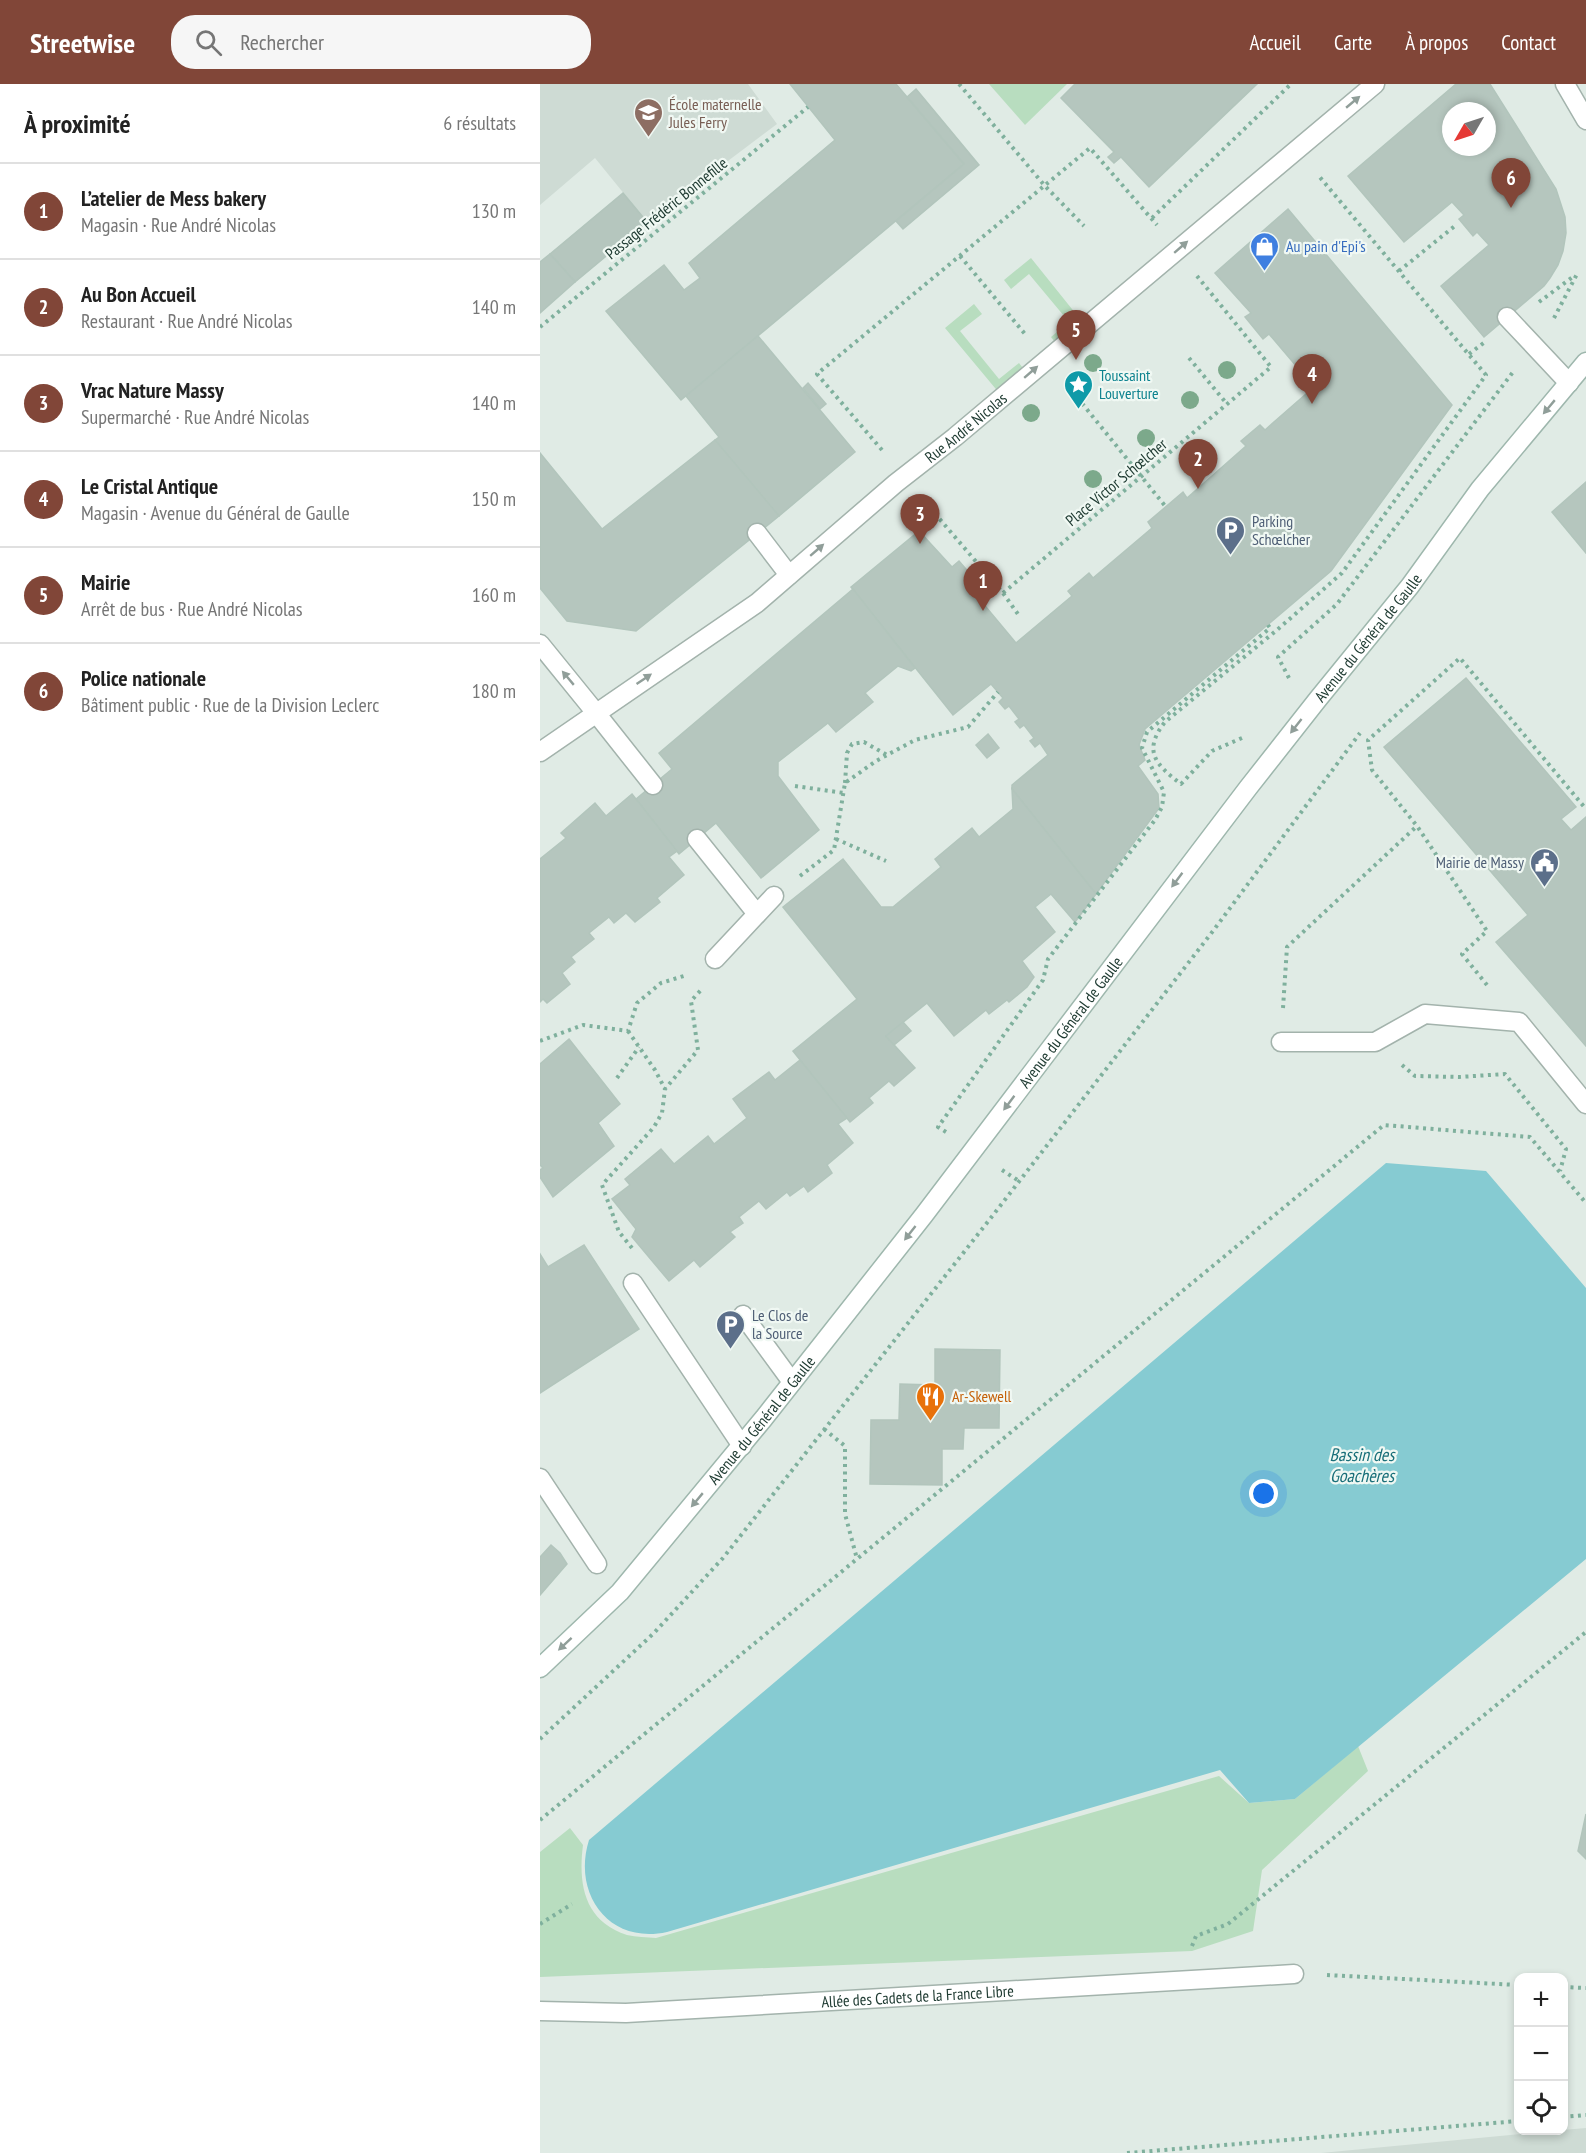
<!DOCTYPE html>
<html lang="fr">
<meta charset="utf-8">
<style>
body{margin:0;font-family:"PT Sans Narrow",sans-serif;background:#f6f6f6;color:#222}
.controls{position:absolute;right:18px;bottom:18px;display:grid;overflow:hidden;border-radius:12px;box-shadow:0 3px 9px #0003}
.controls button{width:54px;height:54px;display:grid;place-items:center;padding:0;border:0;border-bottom:2px solid #e0e0e0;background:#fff;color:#222;font:30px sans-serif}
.compass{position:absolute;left:902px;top:18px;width:54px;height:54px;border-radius:50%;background:#fff;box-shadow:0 3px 9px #0003;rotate:231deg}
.you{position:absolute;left:724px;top:1410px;width:21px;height:21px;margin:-15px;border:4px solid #fff;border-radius:50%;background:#1a73e8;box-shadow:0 0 0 9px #1a73e833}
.badge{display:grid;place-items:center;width:39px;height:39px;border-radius:50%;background:#814638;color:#fff;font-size:20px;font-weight:700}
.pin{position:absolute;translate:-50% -50px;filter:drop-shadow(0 2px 3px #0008)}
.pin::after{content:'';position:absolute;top:32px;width:21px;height:18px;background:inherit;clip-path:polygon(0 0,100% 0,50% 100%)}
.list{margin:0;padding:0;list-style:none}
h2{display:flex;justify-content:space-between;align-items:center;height:78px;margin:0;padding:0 24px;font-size:26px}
h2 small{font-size:20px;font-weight:400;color:#767676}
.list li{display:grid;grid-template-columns:39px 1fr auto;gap:18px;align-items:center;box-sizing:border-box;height:96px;padding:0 24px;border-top:2px solid #e0e0e0}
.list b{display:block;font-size:22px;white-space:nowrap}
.list p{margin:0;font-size:20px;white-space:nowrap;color:#767676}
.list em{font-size:20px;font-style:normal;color:#767676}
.icon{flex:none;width:33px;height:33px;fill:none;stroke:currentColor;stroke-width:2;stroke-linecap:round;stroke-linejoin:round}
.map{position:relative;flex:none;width:1046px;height:2069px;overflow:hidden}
header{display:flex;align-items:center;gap:36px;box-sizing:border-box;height:84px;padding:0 30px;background:#814638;color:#fff}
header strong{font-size:28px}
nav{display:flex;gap:33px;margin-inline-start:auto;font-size:21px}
.search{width:420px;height:54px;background:#f6f6f6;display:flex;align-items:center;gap:15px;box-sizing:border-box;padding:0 21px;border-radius:24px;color:#767676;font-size:22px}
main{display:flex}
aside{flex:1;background:#fff}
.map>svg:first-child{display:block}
.built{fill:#cedbd4}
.green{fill:#b8ddbf}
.water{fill:#86cbd2}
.building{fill:#b5c6be;stroke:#b2c5bc;stroke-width:1.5;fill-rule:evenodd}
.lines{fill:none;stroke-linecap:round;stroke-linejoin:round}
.service-casing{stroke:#a3b3ac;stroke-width:21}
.minor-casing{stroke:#a3b3ac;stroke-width:21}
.secondary-casing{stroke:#9eb7ad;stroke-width:21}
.path{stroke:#7fb09d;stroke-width:4;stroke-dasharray:3 4.5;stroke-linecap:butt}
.service{stroke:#fff;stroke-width:18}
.minor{stroke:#fff;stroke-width:18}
.secondary{stroke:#fff;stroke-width:18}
.tree{fill:#7ca98b}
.oneway{fill:#909e99}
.labels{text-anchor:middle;stroke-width:4.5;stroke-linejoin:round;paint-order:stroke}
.education-label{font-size:16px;fill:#785e54;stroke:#f0f8f3;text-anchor:start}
.street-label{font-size:16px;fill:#203c33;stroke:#f0f8f3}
.shop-label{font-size:16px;fill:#366cbe;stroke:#f0f8f3;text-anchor:start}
.culture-label{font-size:16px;fill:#0d838f;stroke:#f0f8f3;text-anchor:start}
.service-label{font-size:16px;fill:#4e5e75;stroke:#f0f8f3;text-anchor:start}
.food-label{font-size:16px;fill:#c56008;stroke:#f0f8f3;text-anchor:start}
.water-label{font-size:18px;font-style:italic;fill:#196f79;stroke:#f0f8f3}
</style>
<header>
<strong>Streetwise</strong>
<div class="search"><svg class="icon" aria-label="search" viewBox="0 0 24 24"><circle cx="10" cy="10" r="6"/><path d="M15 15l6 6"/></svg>Rechercher</div>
<nav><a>Accueil</a><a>Carte</a><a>À propos</a><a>Contact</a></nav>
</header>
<main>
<aside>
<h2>À proximité<small>6 résultats</small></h2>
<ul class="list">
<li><span class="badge">1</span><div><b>L’atelier de Mess bakery</b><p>Magasin · Rue André Nicolas</p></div><em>130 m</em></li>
<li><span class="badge">2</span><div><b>Au Bon Accueil</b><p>Restaurant · Rue André Nicolas</p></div><em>140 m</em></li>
<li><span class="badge">3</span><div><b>Vrac Nature Massy</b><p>Supermarché · Rue André Nicolas</p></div><em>140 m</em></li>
<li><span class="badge">4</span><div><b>Le Cristal Antique</b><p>Magasin · Avenue du Général de Gaulle</p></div><em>150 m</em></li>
<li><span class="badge">5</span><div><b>Mairie</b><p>Arrêt de bus · Rue André Nicolas</p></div><em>160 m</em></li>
<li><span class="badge">6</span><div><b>Police nationale</b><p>Bâtiment public · Rue de la Division Leclerc</p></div><em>180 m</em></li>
</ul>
</aside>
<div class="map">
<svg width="1046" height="2069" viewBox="0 0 1046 2069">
<rect width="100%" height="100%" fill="#e0ebe5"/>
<g class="built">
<polygon points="0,0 208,0 237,40 107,138 55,74 0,121"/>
<polygon points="1046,2044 1046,2069 781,2069 1023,2046"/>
</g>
<g class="green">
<polygon points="449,0 527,0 485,41"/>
<polygon points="491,174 544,240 518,262 511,253 529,238 489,190 471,205 464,196"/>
<polygon points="434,220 442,230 420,247 459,295 479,279 486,288 460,310 405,244"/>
<path d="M818,1662L828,1687L722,1786L713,1847L652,1867L0,1893V1768L30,1744L43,1761C38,1800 44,1837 87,1851C96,1853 107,1853 116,1854L679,1692L709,1719L755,1715Z"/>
</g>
<path class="water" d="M846,1079L946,1087L1046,1204V1475L755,1715L709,1719L680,1686L127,1848C69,1861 32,1810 49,1756Z"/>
<g class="building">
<polygon points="250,0 356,0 424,80 141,316 66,227 124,181 144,206 160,194 149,179 295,56"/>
<polygon points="535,0 717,0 609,103 581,73 574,79 568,73 574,68 521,14"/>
<path d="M916,0H950L1016,105L1025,133L1026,149L1023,167L1018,181L1010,194L1004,202L944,253L901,202L949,161L937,148L933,152L919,135L924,131L912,118L864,158L808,92ZM911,27H947V63H911Z"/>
<polygon points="376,5 439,81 363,145 356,137 424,80 367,13"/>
<polygon points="83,109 107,138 35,198 10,170"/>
<polygon points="748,125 912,321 791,487 605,645 599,661 605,676 598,682 618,710 619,724 556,810 472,705 472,701 508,671 500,659 495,663 490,657 494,654 484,641 480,644 475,638 479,635 469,622 465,625 459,618 463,614 451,600 413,631 311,503 379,447 412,483 419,477 438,499 431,505 476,559 532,512 528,507 549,489 553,494 612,444 608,438 643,408 647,414 706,362 701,357 720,341 725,346 774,303 729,250 723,255 705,233 711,229 675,189"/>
<polygon points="10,170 35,198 0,229 0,178"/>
<polygon points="218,252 315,368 239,432 175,356 179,353 146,312"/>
<polygon points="268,299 286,320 280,325 263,304"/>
<polygon points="175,356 239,432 96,547 27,537 0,504 0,369 62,445"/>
<polygon points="1046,398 1046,469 1012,428"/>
<polygon points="313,505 375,584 371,587 358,582 325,609 333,618 296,648 288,639 238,678 238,692 279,746 221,794 176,739 139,770 96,715 132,685 119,669"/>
<polygon points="926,594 1036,723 1021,735 1031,746 1046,733 1046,962 956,858 988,831 844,663"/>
<polygon points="448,650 459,664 447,674 436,661"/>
<polygon points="472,705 556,810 535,838 511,810 495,823 515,848 482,877 494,893 487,903 469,918 467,916 449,930 446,926 414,952 387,919 346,952 375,984 354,1002 349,997 329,1014 333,1019 310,1038 253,967 317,915 243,823 303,775 341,823 353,823 401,783 395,775 432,744 439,753 473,725"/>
<polygon points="92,710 137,767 129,773 144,791 117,814 120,818 95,838 86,829 74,839 69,833 49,849 54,855 31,873 35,878 22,889 30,900 7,919 3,915 0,918 0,775 26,754 21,749 55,719 66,732"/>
<polygon points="363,938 371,947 354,961 346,952"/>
<polygon points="29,955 80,1020 58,1039 74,1062 13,1113 0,1093 0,1086 3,1084 0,1081 0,980"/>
<polygon points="260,976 307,1034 298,1040 313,1059 287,1081 292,1089 268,1108 264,1102 250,1112 247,1108 226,1125 219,1117 199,1133 203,1139 190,1148 195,1153 160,1183 154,1176 129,1197 92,1153 96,1145 72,1115 90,1101 85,1095 121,1065 134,1080 168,1052 174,1060 207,1034 193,1015 229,988 235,996"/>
<polygon points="44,1161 99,1245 0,1309 0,1170 8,1183"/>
<polygon points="395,1265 460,1266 459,1344 424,1344 423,1365 402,1365 402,1401 330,1400 331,1336 359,1336 360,1300 395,1301"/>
<polygon points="11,1461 20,1469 27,1480 0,1511 0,1473"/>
<polygon points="1046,1730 1046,1775 1038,1767"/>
</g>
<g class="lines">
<defs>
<g id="service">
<polyline points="967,233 1029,299"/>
<polyline points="217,449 249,491"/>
<polyline points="56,629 113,701"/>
<polyline points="157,755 217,830"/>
<polyline points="175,875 234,812"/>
<polyline points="741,958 835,958 885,930 979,938 1046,1020"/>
<polyline points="93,1199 202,1362"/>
<polyline points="203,1231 252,1298"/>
<path id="s1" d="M0,1927L86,1929L754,1890"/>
</g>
<g id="minor">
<polyline points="1025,0 1046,36"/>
<polyline points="0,560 56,629"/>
<path id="s2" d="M0,668L217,519L356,399L415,353L835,0"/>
<polyline points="0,1394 57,1480"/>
</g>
<g id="secondary">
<path id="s3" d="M0,1584L80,1508L224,1334L384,1131L708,704L778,615L870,502L940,405L1046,278"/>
</g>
</defs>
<use href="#service" class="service-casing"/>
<use href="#minor" class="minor-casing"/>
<use href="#secondary" class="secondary-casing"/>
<g class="path">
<polyline points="419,0 505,102 544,142"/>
<polyline points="612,134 751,0"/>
<polyline points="420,172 485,250"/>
<polyline points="859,187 916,141"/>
<polyline points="999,218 1034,192"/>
<polyline points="1014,234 1037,190"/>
<polyline points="0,243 268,23"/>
<polyline points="929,270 945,258"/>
<polyline points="649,274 687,320"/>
<polyline points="528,302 626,423"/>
<polyline points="342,366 277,290 550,64 617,141"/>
<polyline points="385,418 463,509 480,533"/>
<polyline points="463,509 731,283 657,192"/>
<polyline points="749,594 738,573 797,520 973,288"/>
<path d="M702,654L672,667L641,700C616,681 602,667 625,638L737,546L802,489L946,291L778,91"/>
<polyline points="305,699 307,669 312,660 324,658 347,671"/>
<polyline points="255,702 304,709"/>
<polyline points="296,755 346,777"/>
<polyline points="260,792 294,766 305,699 336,677 375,656 428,643 458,608"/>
<polyline points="947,901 922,870 947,847 877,742 832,686 828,656 920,574 1046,725"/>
<polyline points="743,924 747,863 877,742"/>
<polyline points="88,947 115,986 125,1005"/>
<polyline points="0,957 43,941 88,947 97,919 121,899 147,891"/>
<polyline points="862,981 875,992 919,993 965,990 1026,1065 1020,1087"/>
<polyline points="77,994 99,963"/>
<polyline points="406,1048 398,1043 503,896 508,875 615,736 622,723 624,708 602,664 607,648 730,544 728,541"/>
<polyline points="462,1086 479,1097"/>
<polyline points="92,1164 79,1148 62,1101 114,1043 122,1029 125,1005 158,966 151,917 161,906"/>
<polyline points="284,1345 305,1362 305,1430 317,1475"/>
<polyline points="0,1655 114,1549 183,1474 450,1135 673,847 820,649"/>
<polyline points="0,1736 844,1041 990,1053 1046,1119"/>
<polyline points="0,1840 32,1820"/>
<polyline points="652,1862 656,1852 688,1840 1046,1548"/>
<polyline points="787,1891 978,1901"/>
<polyline points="1023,1903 1046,1904"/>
<polyline points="1023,2033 1046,2031"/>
<polyline points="587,2069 978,2037"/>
</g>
<use href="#service" class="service"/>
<use href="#minor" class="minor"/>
<use href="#secondary" class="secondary"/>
</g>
<g class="tree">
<circle cx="553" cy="279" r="9"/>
<circle cx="687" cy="286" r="9"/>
<circle cx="650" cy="316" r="9"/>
<circle cx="491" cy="329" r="9"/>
<circle cx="606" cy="354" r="9"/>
<circle cx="553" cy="395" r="9"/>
</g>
<defs><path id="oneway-solid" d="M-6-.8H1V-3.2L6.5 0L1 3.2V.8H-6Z" transform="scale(1.5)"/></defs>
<g class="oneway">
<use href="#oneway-solid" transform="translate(813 18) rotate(-40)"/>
<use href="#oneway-solid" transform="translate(641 163) rotate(-41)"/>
<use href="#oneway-solid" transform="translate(491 288) rotate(-41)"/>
<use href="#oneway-solid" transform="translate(1009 323) rotate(130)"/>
<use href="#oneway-solid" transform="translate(277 466) rotate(-41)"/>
<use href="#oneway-solid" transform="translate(28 594) rotate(-130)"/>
<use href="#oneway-solid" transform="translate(104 595) rotate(-34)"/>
<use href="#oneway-solid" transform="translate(756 642) rotate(128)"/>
<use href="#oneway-solid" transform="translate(637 796) rotate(127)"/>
<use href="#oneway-solid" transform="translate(469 1019) rotate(127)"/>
<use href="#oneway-solid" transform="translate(370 1149) rotate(128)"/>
<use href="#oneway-solid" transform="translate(157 1416) rotate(130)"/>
<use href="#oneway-solid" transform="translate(25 1560) rotate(137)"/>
</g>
<defs>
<symbol id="school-pin" viewBox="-11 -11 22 30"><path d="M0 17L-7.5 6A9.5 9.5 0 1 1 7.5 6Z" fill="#8d6e63" stroke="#f0f8f3"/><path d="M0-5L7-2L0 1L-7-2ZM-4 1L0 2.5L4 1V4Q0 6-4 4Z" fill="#fff"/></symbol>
<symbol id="shop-pin" viewBox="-11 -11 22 30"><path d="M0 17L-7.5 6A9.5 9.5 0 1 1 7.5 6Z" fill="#3f7fe0" stroke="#f0f8f3"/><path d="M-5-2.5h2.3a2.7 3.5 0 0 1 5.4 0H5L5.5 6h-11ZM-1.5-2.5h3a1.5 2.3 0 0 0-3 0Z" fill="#fff"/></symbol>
<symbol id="sight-pin" viewBox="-11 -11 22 30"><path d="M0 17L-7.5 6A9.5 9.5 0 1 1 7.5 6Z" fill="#0f9aa8" stroke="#f0f8f3"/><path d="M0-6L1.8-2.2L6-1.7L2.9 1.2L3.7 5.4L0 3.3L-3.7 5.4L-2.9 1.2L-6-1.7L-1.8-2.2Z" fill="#fff"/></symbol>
<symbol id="parking-pin" viewBox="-11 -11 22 30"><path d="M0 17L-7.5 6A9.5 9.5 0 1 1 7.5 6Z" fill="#5c6f8a" stroke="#f0f8f3"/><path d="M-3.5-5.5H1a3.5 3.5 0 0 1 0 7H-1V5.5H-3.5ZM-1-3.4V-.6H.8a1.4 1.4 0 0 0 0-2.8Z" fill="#fff"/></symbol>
<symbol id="civic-pin" viewBox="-11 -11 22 30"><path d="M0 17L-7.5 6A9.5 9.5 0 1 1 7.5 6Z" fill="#5c6f8a" stroke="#f0f8f3"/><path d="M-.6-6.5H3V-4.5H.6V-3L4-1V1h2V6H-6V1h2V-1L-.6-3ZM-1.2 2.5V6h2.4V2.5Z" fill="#fff"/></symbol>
<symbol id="restaurant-pin" viewBox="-11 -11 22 30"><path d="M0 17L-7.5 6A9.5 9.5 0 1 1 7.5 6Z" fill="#e8710a" stroke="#f0f8f3"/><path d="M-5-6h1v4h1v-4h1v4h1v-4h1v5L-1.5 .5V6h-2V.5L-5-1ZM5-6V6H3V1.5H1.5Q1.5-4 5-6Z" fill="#fff"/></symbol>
</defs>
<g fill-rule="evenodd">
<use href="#school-pin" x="92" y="12" width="33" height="45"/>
<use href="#shop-pin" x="708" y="146" width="33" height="45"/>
<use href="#sight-pin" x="522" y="284" width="33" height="45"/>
<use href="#parking-pin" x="674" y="430" width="33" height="45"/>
<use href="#civic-pin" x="988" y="762" width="33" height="45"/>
<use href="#parking-pin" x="174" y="1224" width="33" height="45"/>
<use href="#restaurant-pin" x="374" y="1296" width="33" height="45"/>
</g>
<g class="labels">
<g class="education-label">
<text x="129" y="26">École maternelle<tspan x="129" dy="18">Jules Ferry</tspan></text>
</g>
<g class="street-label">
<text transform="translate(126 124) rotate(-39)" y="6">Passage Frédéric Bonnefille</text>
<text dy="6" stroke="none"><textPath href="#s2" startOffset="536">Rue André Nicolas</textPath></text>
<text transform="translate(576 398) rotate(-40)" y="6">Place Victor Schœlcher</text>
<text dy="6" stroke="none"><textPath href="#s3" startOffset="1323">Avenue du Général de Gaulle</textPath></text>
<text dy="6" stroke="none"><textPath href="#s3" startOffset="837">Avenue du Général de Gaulle</textPath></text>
<text dy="6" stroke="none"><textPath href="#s3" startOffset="333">Avenue du Général de Gaulle</textPath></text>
<text dy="6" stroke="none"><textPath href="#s1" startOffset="378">Allée des Cadets de la France Libre</textPath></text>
</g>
<g class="shop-label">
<text x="746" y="168">Au pain d'Epi's</text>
</g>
<g class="culture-label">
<text x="559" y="297">Toussaint<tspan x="559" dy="18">Louverture</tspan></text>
</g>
<g class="service-label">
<text x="712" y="443">Parking<tspan x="712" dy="18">Schœlcher</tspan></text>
<text x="984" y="784" text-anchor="end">Mairie de Massy</text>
<text x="212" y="1237">Le Clos de<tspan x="212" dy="18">la Source</tspan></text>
</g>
<g class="food-label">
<text x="412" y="1318">Ar-Skewell</text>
</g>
<g class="water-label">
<text x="822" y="1377">Bassin des<tspan x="822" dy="21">Goachères</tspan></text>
</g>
</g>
</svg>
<div class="controls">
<button>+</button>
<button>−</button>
<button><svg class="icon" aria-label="locate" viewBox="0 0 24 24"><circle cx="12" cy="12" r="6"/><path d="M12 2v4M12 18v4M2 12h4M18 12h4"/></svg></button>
</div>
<svg class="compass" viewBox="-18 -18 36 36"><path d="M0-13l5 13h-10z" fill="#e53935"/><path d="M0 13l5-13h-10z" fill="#767676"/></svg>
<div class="you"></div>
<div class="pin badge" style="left:443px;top:527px">1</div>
<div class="pin badge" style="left:658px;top:405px">2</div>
<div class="pin badge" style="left:380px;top:460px">3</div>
<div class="pin badge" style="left:772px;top:320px">4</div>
<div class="pin badge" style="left:536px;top:276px">5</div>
<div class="pin badge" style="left:971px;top:124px">6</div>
</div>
</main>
